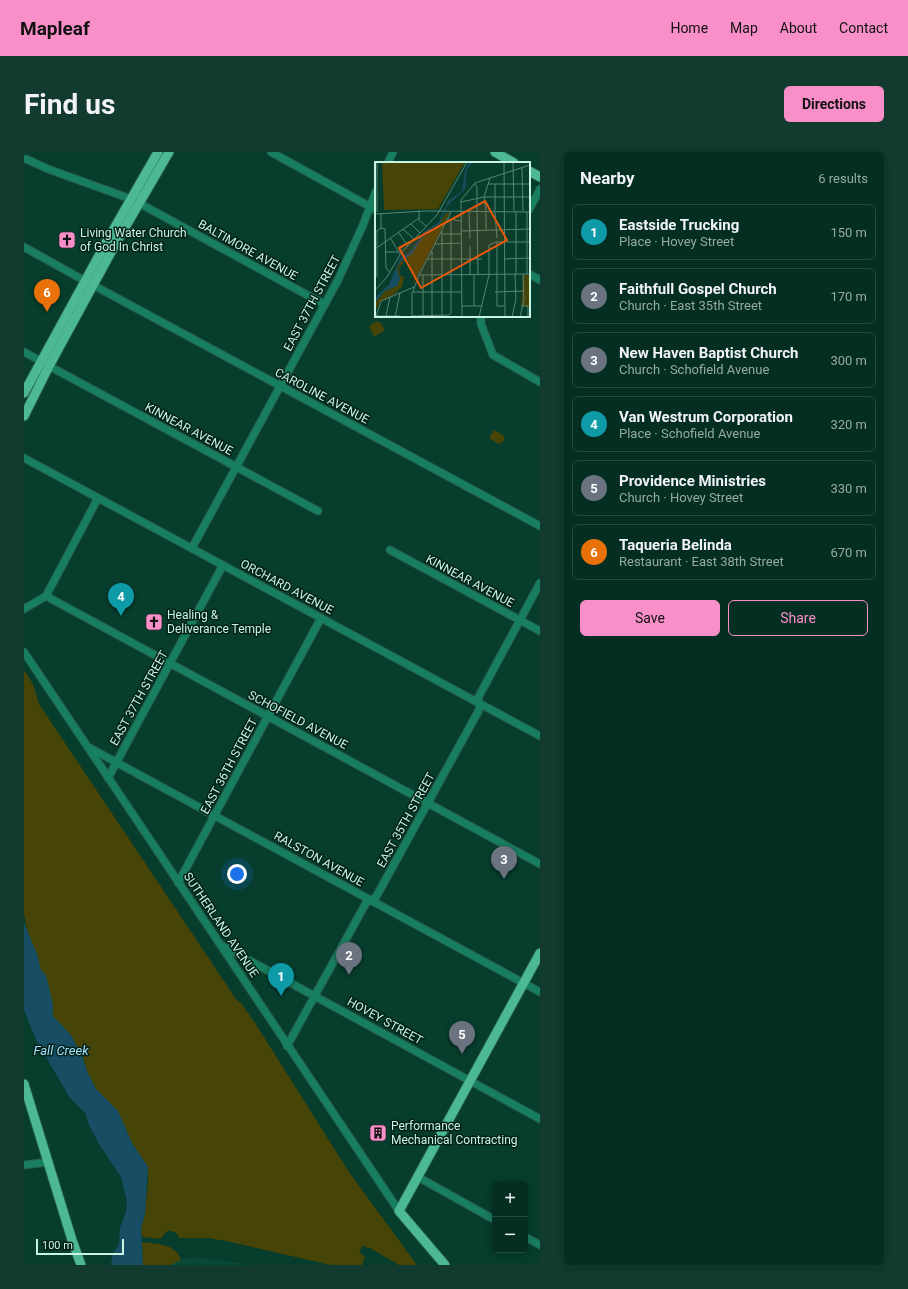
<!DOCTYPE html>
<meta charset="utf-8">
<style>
body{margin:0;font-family:Roboto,sans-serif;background:#123a2f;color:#f1f3f6}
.controls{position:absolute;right:12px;bottom:12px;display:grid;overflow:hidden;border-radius:6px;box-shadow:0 2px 10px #0003}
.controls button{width:36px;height:36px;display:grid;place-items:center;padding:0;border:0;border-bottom:1px solid #254a40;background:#042e22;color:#f1f3f6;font:20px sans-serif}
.scale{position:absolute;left:12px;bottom:10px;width:88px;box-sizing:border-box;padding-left:4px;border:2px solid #c8f4e1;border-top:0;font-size:11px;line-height:14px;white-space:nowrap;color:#c8f4e1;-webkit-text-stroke:3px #032117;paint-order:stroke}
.you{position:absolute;left:213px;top:722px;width:14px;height:14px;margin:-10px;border:3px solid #fff;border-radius:50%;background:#1a73e8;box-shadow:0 0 0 6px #1a73e833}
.badge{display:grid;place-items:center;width:26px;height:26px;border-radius:50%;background:#f98fc8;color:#fff;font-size:13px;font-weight:700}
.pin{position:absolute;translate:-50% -33px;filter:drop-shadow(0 1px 2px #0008)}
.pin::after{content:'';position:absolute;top:21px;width:14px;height:12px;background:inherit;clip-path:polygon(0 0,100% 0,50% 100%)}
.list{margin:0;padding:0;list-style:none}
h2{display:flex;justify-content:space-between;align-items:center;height:52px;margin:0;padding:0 16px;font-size:17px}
h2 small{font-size:13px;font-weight:400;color:#97a8a5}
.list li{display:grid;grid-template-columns:26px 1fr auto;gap:12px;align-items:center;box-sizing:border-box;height:56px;margin:0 8px 8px;padding:0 8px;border:1px solid #254a40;border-radius:6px}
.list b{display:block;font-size:15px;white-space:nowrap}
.list p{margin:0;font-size:13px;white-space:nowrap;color:#97a8a5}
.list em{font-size:13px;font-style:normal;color:#97a8a5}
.actions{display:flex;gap:8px;padding:12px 16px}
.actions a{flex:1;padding:9px 0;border:1px solid #f98fc8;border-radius:6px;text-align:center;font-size:14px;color:#f98fc8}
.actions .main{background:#f98fc8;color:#111}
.map{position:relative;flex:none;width:516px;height:1113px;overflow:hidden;border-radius:6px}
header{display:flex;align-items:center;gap:24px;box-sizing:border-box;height:56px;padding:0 20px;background:#f98fc8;color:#111}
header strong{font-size:19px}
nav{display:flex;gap:22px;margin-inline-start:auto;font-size:14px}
.intro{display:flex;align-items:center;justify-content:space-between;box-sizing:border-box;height:96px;padding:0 24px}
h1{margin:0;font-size:28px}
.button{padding:10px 18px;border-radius:6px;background:#f98fc8;color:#111;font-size:14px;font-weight:700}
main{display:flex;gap:24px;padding:0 24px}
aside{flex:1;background:#042e22;border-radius:6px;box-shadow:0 2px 10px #0003}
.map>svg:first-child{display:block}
.built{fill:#094836}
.green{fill:#464406}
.water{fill:#184e63}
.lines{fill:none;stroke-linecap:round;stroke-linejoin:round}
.minor-casing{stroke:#255a4a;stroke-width:9}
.major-casing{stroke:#255a4a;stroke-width:11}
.minor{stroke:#187e60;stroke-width:7}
.major{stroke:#4db994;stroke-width:9}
.labels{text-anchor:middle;stroke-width:3;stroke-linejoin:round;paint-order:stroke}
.poi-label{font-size:12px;fill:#c8f4e1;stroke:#032117;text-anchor:start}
.street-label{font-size:12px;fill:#c8f4e1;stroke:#032117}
.water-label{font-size:13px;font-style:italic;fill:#9fe1fe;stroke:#032117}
.inset-road{fill:none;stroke:#548675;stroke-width:1}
.view{fill:#e8590c;fill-opacity:0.15;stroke:#e8590c;stroke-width:2}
.inset-edge{fill:none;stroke:#c8f4e1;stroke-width:2}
</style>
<header>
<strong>Mapleaf</strong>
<nav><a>Home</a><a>Map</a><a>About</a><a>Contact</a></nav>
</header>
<div class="intro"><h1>Find us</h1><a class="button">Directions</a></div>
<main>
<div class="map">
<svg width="516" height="1113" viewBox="0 0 516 1113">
<rect width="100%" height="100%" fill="#063d2d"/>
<polygon class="built" points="166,1106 181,1106 227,1113 147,1113 153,1109"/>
<g class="green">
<polygon points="352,169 356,170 361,178 350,185 345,174"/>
<polygon points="470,278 479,283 481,286 479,290 474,292 465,286"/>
<path d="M0,518L9,532L15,552L212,847L217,851L233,874L325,1020L393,1113H375L346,1096L339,1094L335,1099L341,1105L338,1113H307L202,1089L184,1086H155C153,1079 149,1079 143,1079L136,1087L118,1085L117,1076L121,1062L124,1029V1015L108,991L94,959L72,937L63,919L58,903L46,882L29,864V852L2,774L0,761Z"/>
<path d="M118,1090C132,1092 152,1091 157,1108L147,1113H119Z"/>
</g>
<polygon class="water" points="0,771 13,802 17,818 22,823 29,852 29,864 46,882 58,903 63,919 72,937 94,959 108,991 124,1015 121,1062 117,1076 119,1113 87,1113 89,1101 95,1093 96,1076 102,1060 103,1049 97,1025 75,992 64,971 62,962 46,946 13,890 0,858"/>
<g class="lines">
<defs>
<g id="minor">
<polyline points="247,0 352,58"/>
<polyline points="0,6 24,17 107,47"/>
<polyline points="364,11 369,0"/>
<polyline points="115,51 296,150 301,152"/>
<polyline points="505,58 516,37"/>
<polyline points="0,95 61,129"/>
<polyline points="505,122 516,128"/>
<polyline points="69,133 516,374"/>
<polyline points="457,164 457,172 469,203 516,230"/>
<polyline points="0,200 17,209"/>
<polyline points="25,214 294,359"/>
<polyline points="0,306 516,584"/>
<polyline points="168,396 314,128 339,73 352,39"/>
<polyline points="366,398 516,479"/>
<polyline points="22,444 516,712"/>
<polyline points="0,457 22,444 74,346"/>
<polyline points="0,500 375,1059"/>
<polyline points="454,551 455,544 516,431"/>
<polyline points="64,595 516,840"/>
<polyline points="84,626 199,413"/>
<polyline points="154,731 297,466"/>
<polyline points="197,793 516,967"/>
<polyline points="263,894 342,751 352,745 455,558 456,552"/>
<polyline points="0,1013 25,1010"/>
<polyline points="394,1025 471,1068"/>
<polyline points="501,1085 516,1093"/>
</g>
<g id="major">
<polyline points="471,0 490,11"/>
<polyline points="505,19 516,25"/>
<polyline points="0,241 83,89 134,0"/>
<polyline points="0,264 25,214 92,91 145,0"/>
<polyline points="0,932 48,1088 57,1113"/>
<polyline points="421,1113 375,1059 516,801"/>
</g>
</defs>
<use href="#minor" class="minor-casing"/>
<use href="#major" class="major-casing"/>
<use href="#minor" class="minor"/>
<use href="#major" class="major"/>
</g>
<defs>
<symbol id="church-square" viewBox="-11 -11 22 22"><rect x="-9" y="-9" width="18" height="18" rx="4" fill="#f98fc8" stroke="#032117"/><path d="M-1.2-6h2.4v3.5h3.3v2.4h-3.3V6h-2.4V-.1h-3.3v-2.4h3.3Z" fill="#111"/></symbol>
<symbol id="building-square" viewBox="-11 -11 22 22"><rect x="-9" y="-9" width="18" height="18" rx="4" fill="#f98fc8" stroke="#032117"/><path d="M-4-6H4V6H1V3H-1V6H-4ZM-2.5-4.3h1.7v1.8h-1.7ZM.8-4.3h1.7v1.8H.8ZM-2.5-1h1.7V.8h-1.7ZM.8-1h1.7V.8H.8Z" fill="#111"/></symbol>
</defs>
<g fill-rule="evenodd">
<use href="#church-square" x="33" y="78" width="20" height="20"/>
<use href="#church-square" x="120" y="460" width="20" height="20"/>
<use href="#building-square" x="344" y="971" width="20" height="20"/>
</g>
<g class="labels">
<g class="poi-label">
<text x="56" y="85">Living Water Church<tspan x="56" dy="14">of God In Christ</tspan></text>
<text x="143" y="467">Healing &amp;<tspan x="143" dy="14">Deliverance Temple</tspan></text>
<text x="367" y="978">Performance<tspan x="367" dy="14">Mechanical Contracting</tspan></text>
</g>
<g class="street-label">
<text transform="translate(224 98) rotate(29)" y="4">BALTIMORE AVENUE</text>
<text transform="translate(288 151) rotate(-62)" y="4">EAST 37TH STREET</text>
<text transform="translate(298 244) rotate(28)" y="4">CAROLINE AVENUE</text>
<text transform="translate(165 277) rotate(28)" y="4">KINNEAR AVENUE</text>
<text transform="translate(446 429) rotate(28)" y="4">KINNEAR AVENUE</text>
<text transform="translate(263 435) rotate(28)" y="4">ORCHARD AVENUE</text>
<text transform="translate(115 546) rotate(-61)" y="4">EAST 37TH STREET</text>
<text transform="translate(274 568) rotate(28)" y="4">SCHOFIELD AVENUE</text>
<text transform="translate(205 614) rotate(-62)" y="4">EAST 36TH STREET</text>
<text transform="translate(382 668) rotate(-61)" y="4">EAST 35TH STREET</text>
<text transform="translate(295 707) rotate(29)" y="4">RALSTON AVENUE</text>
<text transform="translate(197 773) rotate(56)" y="4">SUTHERLAND AVENUE</text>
<text transform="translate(361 869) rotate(29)" y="4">HOVEY STREET</text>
</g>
<g class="water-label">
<text x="37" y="903">Fall Creek</text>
</g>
</g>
<g transform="translate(351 10)">
<rect width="155" height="155" fill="#063d2d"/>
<path d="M7,0H90L63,47L9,48ZM75,50L38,122L40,112H38L32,95L24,107L25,114L29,115L27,125L20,131L24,130L5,140L0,150V140L10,129L23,123L22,107L25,99L37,91L44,78L62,65L71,51ZM148,113H155V145L146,144Z" fill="#464406"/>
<path d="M98,0L92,7L90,27L72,44L65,62L51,70L37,92L25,100L22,107L25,117L22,124L10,129L0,140L1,135L14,123L25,96L35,90L50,69L64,60L73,39L87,29L90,8L94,1Z" fill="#184e63"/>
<path class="inset-road" d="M2,0V50M129,0L130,155M138,0L139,49M147,5L148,49M99,21L102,25V49M113,22H155M120,22V49M86,40L109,35L115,16M44,48V58L51,64M111,49L109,35H155M94,50L95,77M102,50L103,112M111,50V68M120,50L122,76M141,50V112M152,50V112M0,52L50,49L155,50M73,57L86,59M36,62L45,71M6,66L10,67L11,106L15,111M28,67L39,77M2,69V115M67,69V154M86,69L155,67M0,70L6,66V52M24,71L33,84M66,72H86M16,77L25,92M122,80V144H130M60,82L87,81M95,84V112M0,87L44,56M57,89V154M10,90H23M52,97H87M87,97H107M130,97L155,96M44,113L76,50M48,113V154M0,128L12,115L26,91L62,53L92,0M38,130H87M120,130L149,129M87,144H106M99,144V112M146,144H153V155M1,154H25M11,154L15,135M37,154L74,153L76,151V59M1,155L6,139L39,125M20,155L25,131M37,155V132L44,113L155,112M87,155L86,38L100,21L155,3M104,155L114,113V83L121,80H155M137,155L141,137L140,112M145,155L149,138L148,112"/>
<path class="view" d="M110,39L132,78L46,126L24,86Z"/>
<rect width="155" height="155" class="inset-edge"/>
</g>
</svg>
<div class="controls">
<button>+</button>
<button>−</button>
</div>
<div class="scale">100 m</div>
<div class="you"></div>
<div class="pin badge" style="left:257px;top:844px;background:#0f9aa8">1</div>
<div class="pin badge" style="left:325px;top:823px;background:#6b7280">2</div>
<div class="pin badge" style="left:480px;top:727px;background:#6b7280">3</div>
<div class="pin badge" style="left:97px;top:464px;background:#0f9aa8">4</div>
<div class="pin badge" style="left:438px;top:902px;background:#6b7280">5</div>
<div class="pin badge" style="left:23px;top:160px;background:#e8710a">6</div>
</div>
<aside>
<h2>Nearby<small>6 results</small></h2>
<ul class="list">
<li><span class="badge" style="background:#0f9aa8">1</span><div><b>Eastside Trucking</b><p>Place · Hovey Street</p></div><em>150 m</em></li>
<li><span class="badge" style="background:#6b7280">2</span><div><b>Faithfull Gospel Church</b><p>Church · East 35th Street</p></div><em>170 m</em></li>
<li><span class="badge" style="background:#6b7280">3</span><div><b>New Haven Baptist Church</b><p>Church · Schofield Avenue</p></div><em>300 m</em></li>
<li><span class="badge" style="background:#0f9aa8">4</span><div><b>Van Westrum Corporation</b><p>Place · Schofield Avenue</p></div><em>320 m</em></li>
<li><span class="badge" style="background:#6b7280">5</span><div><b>Providence Ministries</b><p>Church · Hovey Street</p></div><em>330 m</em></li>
<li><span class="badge" style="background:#e8710a">6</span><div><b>Taqueria Belinda</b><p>Restaurant · East 38th Street</p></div><em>670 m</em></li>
</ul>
<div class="actions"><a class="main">Save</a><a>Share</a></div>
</aside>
</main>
